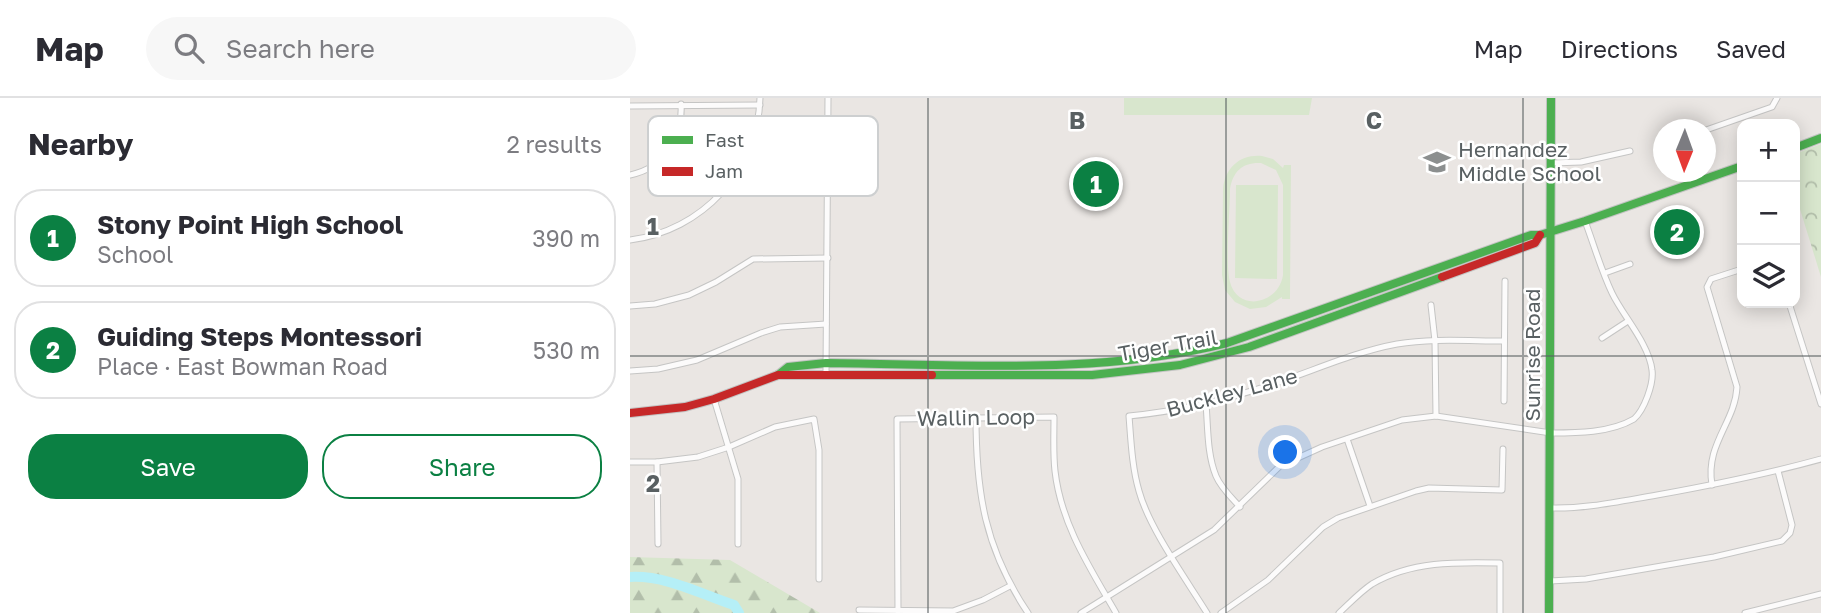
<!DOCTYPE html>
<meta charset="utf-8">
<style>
body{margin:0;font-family:"Golos Text",sans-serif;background:#f7f7f7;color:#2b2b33}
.controls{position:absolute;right:21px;top:21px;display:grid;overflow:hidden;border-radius:14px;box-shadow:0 4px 18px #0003}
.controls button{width:63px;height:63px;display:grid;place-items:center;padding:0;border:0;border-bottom:2px solid #e1e1e2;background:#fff;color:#2b2b33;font:35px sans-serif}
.compass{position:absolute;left:1023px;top:21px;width:63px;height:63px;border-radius:50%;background:#fff;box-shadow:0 4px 18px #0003;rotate:181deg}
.you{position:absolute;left:656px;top:355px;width:24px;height:24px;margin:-18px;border:5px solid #fff;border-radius:50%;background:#1a73e8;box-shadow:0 0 0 10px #1a73e833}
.badge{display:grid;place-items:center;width:46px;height:46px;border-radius:50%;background:#0b8043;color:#fff;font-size:23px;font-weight:700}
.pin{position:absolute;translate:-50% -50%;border:4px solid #fff;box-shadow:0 2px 7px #0006}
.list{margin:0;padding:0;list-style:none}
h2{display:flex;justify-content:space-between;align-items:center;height:91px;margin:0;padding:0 28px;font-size:30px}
h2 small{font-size:23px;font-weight:400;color:#7c7c81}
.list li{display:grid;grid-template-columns:46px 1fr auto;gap:21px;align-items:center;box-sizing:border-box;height:98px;margin:0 14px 14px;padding:0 14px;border:2px solid #e1e1e2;border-radius:28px}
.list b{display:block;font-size:26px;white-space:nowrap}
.list p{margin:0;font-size:23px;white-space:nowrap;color:#7c7c81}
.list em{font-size:23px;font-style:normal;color:#7c7c81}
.actions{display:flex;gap:14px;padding:21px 28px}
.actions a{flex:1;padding:16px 0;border:2px solid #0b8043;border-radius:28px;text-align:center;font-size:24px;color:#0b8043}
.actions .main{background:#0b8043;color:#fff}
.icon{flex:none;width:38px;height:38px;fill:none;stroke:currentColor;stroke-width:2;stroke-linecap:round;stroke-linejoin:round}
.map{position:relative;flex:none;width:1191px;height:515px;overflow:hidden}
header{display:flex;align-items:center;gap:42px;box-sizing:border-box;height:98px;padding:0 35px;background:#fff;border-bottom:2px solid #e1e1e2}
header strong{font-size:33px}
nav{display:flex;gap:38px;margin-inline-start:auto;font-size:24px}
.search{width:490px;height:63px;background:#f7f7f7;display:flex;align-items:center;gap:18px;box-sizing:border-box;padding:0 24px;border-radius:38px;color:#7c7c81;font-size:26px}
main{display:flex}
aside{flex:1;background:#fff}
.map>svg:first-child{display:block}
.grass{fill:#d8e6cd;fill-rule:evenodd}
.forest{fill:url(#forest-firs)}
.park{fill:url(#park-crowns)}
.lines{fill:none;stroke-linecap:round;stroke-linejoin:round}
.river{stroke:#b5eff7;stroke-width:10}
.street-casing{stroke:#c5c5c4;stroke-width:7}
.fast-casing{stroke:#c3c4c3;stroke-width:10}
.jam-casing{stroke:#c3c4c3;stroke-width:10}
.street{stroke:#fcfbfb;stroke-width:5}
.fast{stroke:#4caf50;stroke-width:8}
.jam{stroke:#c62828;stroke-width:8}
.grid{fill:none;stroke:#596062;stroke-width:2;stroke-opacity:0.55}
.labels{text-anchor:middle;stroke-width:5;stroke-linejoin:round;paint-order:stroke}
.poi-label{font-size:21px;fill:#596062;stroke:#fff;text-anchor:start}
.street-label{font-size:21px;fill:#596062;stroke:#fff}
.key{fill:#fff;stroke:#cdcfd0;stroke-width:2}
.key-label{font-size:19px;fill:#596062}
.grid-label{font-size:23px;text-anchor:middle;font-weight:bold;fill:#596062;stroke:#fff;stroke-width:5;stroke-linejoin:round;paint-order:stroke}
</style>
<header>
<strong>Map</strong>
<div class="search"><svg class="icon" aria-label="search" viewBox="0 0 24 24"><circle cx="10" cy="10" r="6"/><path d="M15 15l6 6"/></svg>Search here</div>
<nav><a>Map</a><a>Directions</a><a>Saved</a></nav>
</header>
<main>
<aside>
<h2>Nearby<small>2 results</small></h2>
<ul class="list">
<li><span class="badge">1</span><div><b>Stony Point High School</b><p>School</p></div><em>390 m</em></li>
<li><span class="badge">2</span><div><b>Guiding Steps Montessori</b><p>Place · East Bowman Road</p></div><em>530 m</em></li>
</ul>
<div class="actions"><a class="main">Save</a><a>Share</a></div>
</aside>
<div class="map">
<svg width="1191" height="515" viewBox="0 0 1191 515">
<defs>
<pattern id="forest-firs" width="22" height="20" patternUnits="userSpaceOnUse" patternTransform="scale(1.75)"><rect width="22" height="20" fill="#d8e6cd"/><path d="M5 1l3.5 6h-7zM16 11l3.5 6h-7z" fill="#b2beaa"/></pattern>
<pattern id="park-crowns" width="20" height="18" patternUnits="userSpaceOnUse" patternTransform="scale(1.75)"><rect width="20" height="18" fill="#d8e6cd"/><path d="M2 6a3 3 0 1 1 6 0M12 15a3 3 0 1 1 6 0" fill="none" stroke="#b2beaa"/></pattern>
</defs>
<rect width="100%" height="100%" fill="#eae6e3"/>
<g class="grass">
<polygon points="494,0 682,0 679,17 494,17"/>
<path d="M632,58L643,61L653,70L654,67H661L660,201H652V199L636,209L620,211L605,204L595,192L592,177L593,91C595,69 611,56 632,58ZM631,65L646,72L653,87V177C649,206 608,215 600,184C595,165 600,114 600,91C603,73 613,64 631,65Z"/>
<polygon points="606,87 648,87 647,181 605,180"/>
</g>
<polygon class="forest" points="0,459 100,462 190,515 0,515"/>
<polygon class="park" points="1191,46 1191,179 1165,95 1165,56"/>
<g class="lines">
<path class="river" d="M0,479C35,477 71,496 104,507L109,515"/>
<defs>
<g id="street">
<polyline points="0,8 130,7"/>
<polyline points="1076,32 1142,9 1147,0"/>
<polyline points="922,65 951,64 1000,53"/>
<polyline points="108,74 129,82"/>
<polyline points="1057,74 1060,85"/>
<path d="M0,77C36,69 53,42 51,6"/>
<path d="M0,142C72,133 128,73 130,0"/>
<polyline points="975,175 1000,166"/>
<polyline points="1159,205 1191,306"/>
<polyline points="801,207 805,243 806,318"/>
<polyline points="0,208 25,206 59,197 86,184 123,161 198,160"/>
<polyline points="972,240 998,223"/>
<polyline points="0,273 28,271 67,262 131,235 150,229 196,226"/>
<polyline points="196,275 198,0"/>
<polyline points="84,301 108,381 108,446"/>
<polyline points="874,303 875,183"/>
<path d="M576,306C578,329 577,356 586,378C591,390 601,399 610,409"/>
<path d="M346,319C346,395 355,451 398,515"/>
<polyline points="717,341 740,408"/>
<polyline points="0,364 27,364 68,359 99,349 145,329 184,321 189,352 189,481"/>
<polyline points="27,364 28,446"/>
<path d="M1082,387C1075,346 1105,325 1107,289L1077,189L1081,181L1112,171"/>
<path d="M920,410C956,411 991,403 1027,397C1082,387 1137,376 1191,361"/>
<polyline points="920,483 956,481 1084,459 1152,443 1160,435 1162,427 1148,373"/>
<polyline points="229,512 323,513 353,502 380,488"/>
<path d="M268,513L267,321L424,319C424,337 423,356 425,373C431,426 460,470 486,515"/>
<path d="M451,515L584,432L650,368L692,349L772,322L806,318L921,335C947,335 980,335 1004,321C1014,312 1024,286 1022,272C1019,246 993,218 982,195C971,172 964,147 955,123"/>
<path d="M577,515C556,481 519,430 509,393C502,369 501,343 499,318C552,313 604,300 655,282C692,269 729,253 767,246C802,240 839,243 874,243"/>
<polyline points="591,515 638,482 693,429 708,420 786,393 799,390 872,392 873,351"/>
<path d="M709,515C720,505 730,494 742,486C781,463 826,464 870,465V515"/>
<polyline points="1115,515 1191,496"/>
</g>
<g id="fast">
<polyline points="1165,50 1191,40"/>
<path d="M148,277L158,269L196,265C330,266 466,278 597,245L901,137H910L955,123L1112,68"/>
<polyline points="302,277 462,277 550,267 619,249 812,179"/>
<polyline points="919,515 921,0"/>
</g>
<g id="jam">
<polyline points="812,179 905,145 910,137"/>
<polyline points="0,315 55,309 84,301 148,277 302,277"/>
</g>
</defs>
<use href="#street" class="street-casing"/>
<use href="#fast" class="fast-casing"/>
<use href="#jam" class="jam-casing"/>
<use href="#street" class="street"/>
<use href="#fast" class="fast"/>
<use href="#jam" class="jam"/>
</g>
<path class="grid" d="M298,0V515M596,0V515M893,0V515M0,258H1191"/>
<defs>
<symbol id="school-bare" viewBox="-9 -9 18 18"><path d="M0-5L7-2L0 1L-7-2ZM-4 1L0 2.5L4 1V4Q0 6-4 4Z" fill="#8c8f8f" stroke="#fff" stroke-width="2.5" paint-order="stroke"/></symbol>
</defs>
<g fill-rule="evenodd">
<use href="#school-bare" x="788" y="45" width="38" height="38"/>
</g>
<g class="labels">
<g class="poi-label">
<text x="828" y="59">Hernandez<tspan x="828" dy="24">Middle School</tspan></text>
</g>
<g class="street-label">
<text transform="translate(538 248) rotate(-10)" y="7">Tiger Trail</text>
<text transform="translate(903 257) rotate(-90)" y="7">Sunrise Road</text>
<text transform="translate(602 295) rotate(-15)" y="7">Buckley Lane</text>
<text transform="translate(346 320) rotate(-1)" y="7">Wallin Loop</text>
</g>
</g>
<rect x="18" y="18" width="230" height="80" rx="10" class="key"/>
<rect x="32" y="38" width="31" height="8" fill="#4caf50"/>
<rect x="32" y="69" width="31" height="9" fill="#c62828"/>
<g class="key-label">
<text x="75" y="49">Fast</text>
<text x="75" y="80">Jam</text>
</g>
<g class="grid-label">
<text x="447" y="31">B</text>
<text x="744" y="31">C</text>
<text x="23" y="137">1</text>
<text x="23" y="394">2</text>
</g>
</svg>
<div class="controls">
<button>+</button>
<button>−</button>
<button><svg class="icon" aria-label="layers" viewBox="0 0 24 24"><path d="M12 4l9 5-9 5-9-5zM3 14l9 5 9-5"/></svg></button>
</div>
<svg class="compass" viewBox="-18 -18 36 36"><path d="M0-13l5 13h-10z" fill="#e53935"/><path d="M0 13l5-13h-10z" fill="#7c7c81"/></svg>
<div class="you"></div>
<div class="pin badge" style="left:466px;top:86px">1</div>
<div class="pin badge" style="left:1047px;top:134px">2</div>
</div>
</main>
